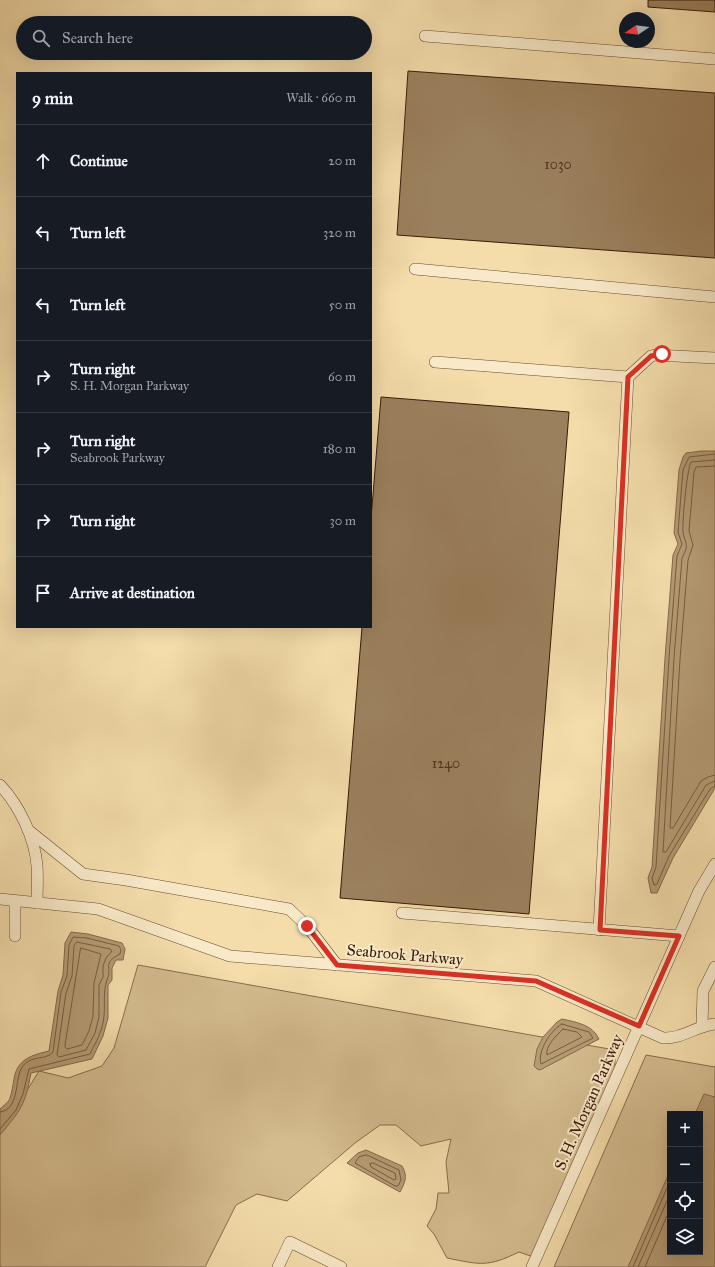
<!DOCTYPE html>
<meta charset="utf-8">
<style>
body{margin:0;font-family:"IM FELL Great Primer",serif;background:#20242c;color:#f1f3f6}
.controls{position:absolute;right:12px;bottom:12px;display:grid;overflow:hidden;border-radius:0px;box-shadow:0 4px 16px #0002}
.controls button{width:36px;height:36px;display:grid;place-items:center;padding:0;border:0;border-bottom:1px solid #363941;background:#171b24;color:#f1f3f6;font:20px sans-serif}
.compass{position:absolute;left:619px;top:12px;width:36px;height:36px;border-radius:50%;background:#171b24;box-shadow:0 4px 16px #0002;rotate:257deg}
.stop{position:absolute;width:12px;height:12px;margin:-9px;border:3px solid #d93025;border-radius:50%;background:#fff}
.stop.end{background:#d93025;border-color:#fff;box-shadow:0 1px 4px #0008}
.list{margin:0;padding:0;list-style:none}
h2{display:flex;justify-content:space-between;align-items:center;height:52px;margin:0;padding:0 16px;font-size:17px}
h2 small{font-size:13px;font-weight:400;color:#9ea1a6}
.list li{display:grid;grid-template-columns:26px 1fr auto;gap:12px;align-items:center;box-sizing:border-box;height:72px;padding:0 16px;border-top:1px solid #363941}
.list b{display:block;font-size:15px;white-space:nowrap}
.list p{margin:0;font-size:13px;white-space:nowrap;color:#9ea1a6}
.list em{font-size:13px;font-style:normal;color:#9ea1a6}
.icon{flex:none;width:22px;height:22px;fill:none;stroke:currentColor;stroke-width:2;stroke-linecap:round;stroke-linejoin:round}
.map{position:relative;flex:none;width:715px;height:1267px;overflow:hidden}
.search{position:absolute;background:#171b24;box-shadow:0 4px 16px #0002;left:16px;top:16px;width:356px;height:44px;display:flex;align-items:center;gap:10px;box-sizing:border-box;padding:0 14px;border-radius:22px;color:#9ea1a6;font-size:15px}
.panel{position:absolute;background:#171b24;box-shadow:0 4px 16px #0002;left:16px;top:72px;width:356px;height:556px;border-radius:0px}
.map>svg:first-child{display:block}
.green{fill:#d4bc8f;stroke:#876c4c;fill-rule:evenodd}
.water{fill:#b59b74;stroke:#846849}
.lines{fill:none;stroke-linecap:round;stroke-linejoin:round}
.shore{stroke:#785b3e;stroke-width:1}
.building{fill:#9b805d;stroke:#3a1b09}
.minor-casing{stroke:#684c32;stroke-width:12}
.minor{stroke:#f8e9c8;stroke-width:11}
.route{stroke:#d93025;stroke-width:5}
.labels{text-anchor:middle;stroke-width:4;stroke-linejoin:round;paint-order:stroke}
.number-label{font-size:14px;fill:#52341e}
.street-label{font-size:16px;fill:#3a1b09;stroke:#f8e9c8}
</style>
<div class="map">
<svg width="715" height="1267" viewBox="0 0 715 1267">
<rect width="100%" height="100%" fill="#f4ddab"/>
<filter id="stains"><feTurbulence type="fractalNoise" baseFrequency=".005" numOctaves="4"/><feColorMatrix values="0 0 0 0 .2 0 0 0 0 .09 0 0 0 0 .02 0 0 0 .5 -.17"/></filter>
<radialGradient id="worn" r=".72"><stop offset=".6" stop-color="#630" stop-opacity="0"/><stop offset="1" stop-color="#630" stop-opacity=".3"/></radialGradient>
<g class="green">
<path d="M138,965L615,1050V1080L536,1258L519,1252C488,1267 481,1265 447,1258L434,1234L427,1226L436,1209L438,1193H449L446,1162L451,1139L421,1146L396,1125H380L355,1143L287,1201L257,1194L236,1205L205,1267H0V1134L39,1071L68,1078L102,1066L114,1048Z"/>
<path d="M646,1055L715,1067V1267H554ZM670,1114H700V1252H670Z"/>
</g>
<g class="water">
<polygon points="702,451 715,451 715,788 673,858 657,893 651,893 648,878 652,867 665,658 673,555 678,544 674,533 679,470 683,457 686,453"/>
<path d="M71,932L88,934L122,943L125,949L123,960H116L112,968V980L108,985V1018L103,1036L92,1059L31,1073C25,1105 21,1110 0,1135V1109C3,1106 9,1102 10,1098C12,1092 13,1085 14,1079C17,1059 32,1055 49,1051L58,991L63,975L65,943Z"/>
<path d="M562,1019C576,1022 593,1025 599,1039L540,1070L537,1069L534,1066L537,1049L543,1037L557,1022Z"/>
<polygon points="704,1094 715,1097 715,1267 628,1267 670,1171 670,1252 700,1252 700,1114 695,1114"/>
<path d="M366,1150L402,1166C408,1176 405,1183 400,1192L347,1163L358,1153Z"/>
</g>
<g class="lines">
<g class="shore">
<polyline points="715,454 689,457 683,470 678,532 682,544 677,556 669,658 656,867 652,878 654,885 657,884 669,856 710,789 715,786"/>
<path d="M715,460L691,462C687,470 682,522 683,532C685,545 690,543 682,558L674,658L663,852H666L706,785L715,781"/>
<polyline points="715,466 696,467 694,472 689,531 693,545 688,560 680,659 670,828 673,828 701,781 708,777 715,775"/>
<polygon points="77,942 110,949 112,951 106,958 103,966 103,977 99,985 99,1017 95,1033 86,1050 59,1057 57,1055 66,993 72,976 74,946"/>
<polygon points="81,948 101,954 94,983 93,1016 89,1031 82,1045 67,1049 65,1047"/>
<path d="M562,1024L589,1032L593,1038L541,1064C537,1051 551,1030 562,1024Z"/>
<path d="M563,1029L577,1032L582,1037L547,1055C545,1046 557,1035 563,1029Z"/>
<path d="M0,1112C19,1110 15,1081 21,1069C29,1054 46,1061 53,1052L61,992L67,976L69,945L73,937L87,938L119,946L121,950L120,954C101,964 113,966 107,980C103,991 105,1004 104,1016C103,1030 96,1042 90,1054L29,1069L23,1094L16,1110L0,1129"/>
<polygon points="367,1155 399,1170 401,1180 398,1186 395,1186 355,1163 359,1157"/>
<polygon points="373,1163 395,1173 396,1179 394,1180 371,1167 370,1164"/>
<polyline points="633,1267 670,1181"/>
<polyline points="638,1267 670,1194"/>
<polyline points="645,1267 670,1209"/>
</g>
</g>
<g class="building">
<polygon points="648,0 715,0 715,12 648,7"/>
<polygon points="408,71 715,93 715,258 397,235"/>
<polygon points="381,397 569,412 529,914 340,898 362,627 371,627 371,519"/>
</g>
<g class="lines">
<defs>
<g id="minor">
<polyline points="425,36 715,59"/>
<polyline points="415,269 715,297"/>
<polyline points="435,362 628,377 651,356 655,355 715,358"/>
<path d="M0,785C19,805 35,838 37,866C38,878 37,891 37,903"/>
<polyline points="28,830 83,874 126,880 289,909 307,926 337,965"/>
<path d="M0,899L98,909L230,956L536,981L663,1038C682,1039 696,1026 715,1024"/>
<polyline points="15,901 15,936"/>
<polyline points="402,913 679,936"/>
<polyline points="599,930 628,377"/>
<polyline points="702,1026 703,991 715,967"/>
<polyline points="278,1267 290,1242 341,1267"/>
<polyline points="532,1267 699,891 715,864"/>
</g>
</defs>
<use href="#minor" class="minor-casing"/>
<use href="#minor" class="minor"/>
</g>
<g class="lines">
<polyline class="route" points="307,926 337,965 536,981 639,1026 679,936 600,930 628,377 651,356 662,354"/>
</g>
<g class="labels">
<g class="number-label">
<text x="558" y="169">1030</text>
<text x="446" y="768">1240</text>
</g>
<g class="street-label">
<text transform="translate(405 954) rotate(5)" y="6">Seabrook Parkway</text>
<text transform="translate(588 1102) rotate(-66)" y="6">S. H. Morgan Parkway</text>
</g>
</g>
<rect width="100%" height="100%" filter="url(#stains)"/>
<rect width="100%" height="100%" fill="url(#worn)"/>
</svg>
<div class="controls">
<button>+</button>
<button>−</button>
<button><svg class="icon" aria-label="locate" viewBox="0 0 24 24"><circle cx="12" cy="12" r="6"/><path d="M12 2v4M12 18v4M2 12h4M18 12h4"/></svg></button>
<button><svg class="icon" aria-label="layers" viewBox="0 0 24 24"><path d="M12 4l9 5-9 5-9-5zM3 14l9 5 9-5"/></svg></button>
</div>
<svg class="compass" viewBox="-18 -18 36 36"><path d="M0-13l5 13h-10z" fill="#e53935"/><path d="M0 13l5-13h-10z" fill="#9ea1a6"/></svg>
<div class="stop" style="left:662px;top:354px"></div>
<div class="stop end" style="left:307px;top:926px"></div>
<div class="search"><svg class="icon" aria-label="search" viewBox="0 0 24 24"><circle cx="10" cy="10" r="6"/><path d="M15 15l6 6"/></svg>Search here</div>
<section class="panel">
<h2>9 min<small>Walk · 660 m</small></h2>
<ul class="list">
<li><svg class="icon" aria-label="ahead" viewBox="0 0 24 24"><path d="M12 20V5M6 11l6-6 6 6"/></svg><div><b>Continue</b></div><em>20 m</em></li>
<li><svg class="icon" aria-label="left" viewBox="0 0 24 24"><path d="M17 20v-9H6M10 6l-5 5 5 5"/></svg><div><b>Turn left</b></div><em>320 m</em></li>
<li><svg class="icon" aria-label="left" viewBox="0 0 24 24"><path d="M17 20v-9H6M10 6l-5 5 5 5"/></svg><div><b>Turn left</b></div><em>50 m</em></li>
<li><svg class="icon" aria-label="right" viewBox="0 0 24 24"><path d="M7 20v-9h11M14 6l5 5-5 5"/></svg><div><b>Turn right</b><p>S. H. Morgan Parkway</p></div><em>60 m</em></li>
<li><svg class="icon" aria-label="right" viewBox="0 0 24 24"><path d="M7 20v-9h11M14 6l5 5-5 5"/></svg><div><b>Turn right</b><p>Seabrook Parkway</p></div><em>180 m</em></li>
<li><svg class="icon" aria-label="right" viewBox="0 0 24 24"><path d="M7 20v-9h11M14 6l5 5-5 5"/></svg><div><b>Turn right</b></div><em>30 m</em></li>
<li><svg class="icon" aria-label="arrive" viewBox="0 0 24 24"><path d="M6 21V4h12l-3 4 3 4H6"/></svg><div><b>Arrive at destination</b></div></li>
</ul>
</section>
</div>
